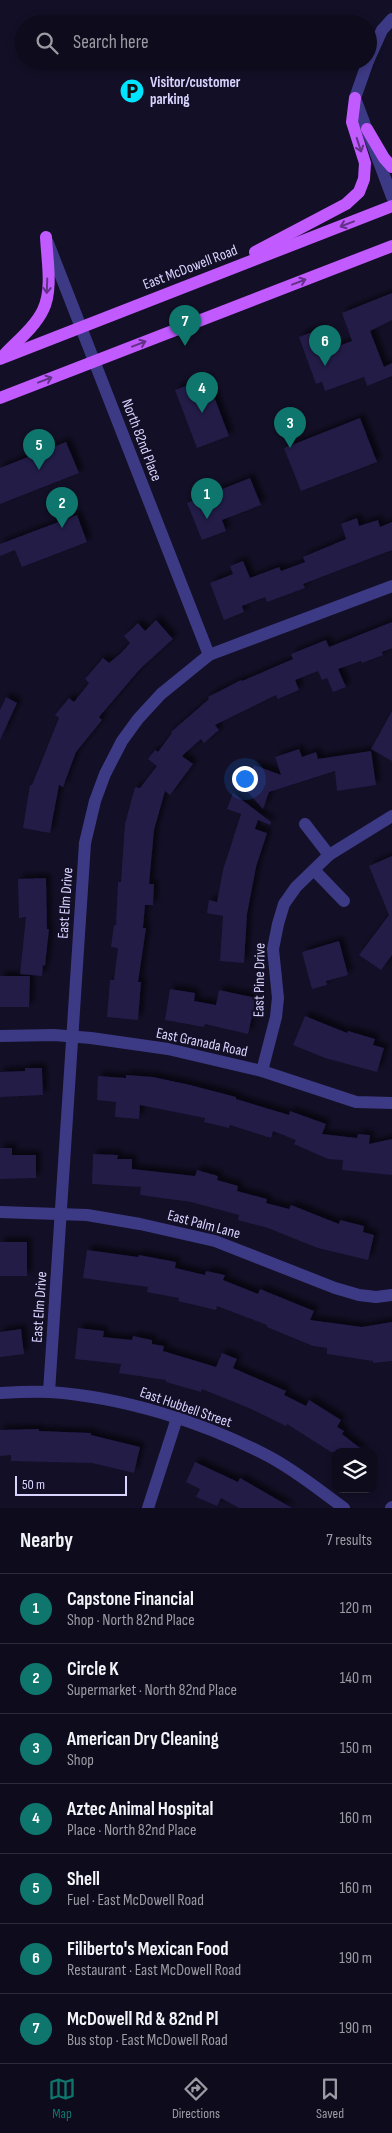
<!DOCTYPE html>
<meta charset="utf-8">
<style>
body{margin:0;font-family:"Sofia Sans Condensed",sans-serif;background:#171425;color:#f1f3f6}
.controls{position:absolute;right:15px;bottom:15px;display:grid;overflow:hidden;border-radius:10px;box-shadow:0 2px 8px #0003}
.controls button{width:45px;height:45px;display:grid;place-items:center;padding:0;border:0;border-bottom:1px solid #2e2b3b;background:#0e0b1c;color:#f1f3f6;font:25px sans-serif}
.scale{position:absolute;left:15px;bottom:12px;width:112px;box-sizing:border-box;padding-left:5px;border:2px solid #d9d4ff;border-top:0;font-size:14px;line-height:18px;white-space:nowrap;color:#d9d4ff;-webkit-text-stroke:4px #130f26;paint-order:stroke}
.you{position:absolute;left:244px;top:778px;width:18px;height:18px;margin:-12px;border:4px solid #fff;border-radius:50%;background:#1a73e8;box-shadow:0 0 0 8px #1a73e833}
.badge{display:grid;place-items:center;width:32px;height:32px;border-radius:50%;background:#0f766e;color:#fff;font-size:16px;font-weight:700}
.pin{position:absolute;translate:-50% -41px;filter:drop-shadow(0 1px 2px #0008)}
.pin::after{content:'';position:absolute;top:26px;width:18px;height:15px;background:inherit;clip-path:polygon(0 0,100% 0,50% 100%)}
.list{margin:0;padding:0;list-style:none}
h2{display:flex;justify-content:space-between;align-items:center;height:65px;margin:0;padding:0 20px;font-size:21px}
h2 small{font-size:16px;font-weight:400;color:#9b9ba3}
.list li{display:grid;grid-template-columns:32px 1fr auto;gap:15px;align-items:center;box-sizing:border-box;height:70px;padding:0 20px;border-top:1px solid #2e2b3b}
.list b{display:block;font-size:19px;white-space:nowrap}
.list p{margin:0;font-size:16px;white-space:nowrap;color:#9b9ba3}
.list em{font-size:16px;font-style:normal;color:#9b9ba3}
.icon{flex:none;width:28px;height:28px;fill:none;stroke:currentColor;stroke-width:2;stroke-linecap:round;stroke-linejoin:round}
.map{position:relative;flex:none;width:392px;height:1508px;overflow:hidden}
.search{position:absolute;background:#0e0b1c;box-shadow:0 2px 8px #0003;left:15px;right:15px;top:15px;height:55px;display:flex;align-items:center;gap:12px;box-sizing:border-box;padding:0 18px;border-radius:28px;color:#9b9ba3;font-size:19px}
.sheet{height:555px;background:#0e0b1c}
nav{display:flex;justify-content:space-around;align-items:center;box-sizing:border-box;height:70px;border-top:1px solid #2e2b3b;background:#0e0b1c;font-size:14px;color:#9b9ba3}
nav a{display:grid;justify-items:center;gap:2px}
nav .on{color:#0f766e}
.map>svg:first-child{display:block}
.building{fill:#241b47;filter:url(#shadow)}
.lines{fill:none;stroke-linecap:round;stroke-linejoin:round}
.minor{stroke:#3d3a85;stroke-width:12}
.primary{stroke:#c25bff;stroke-width:12}
.oneway{stroke:#623188}
.labels{text-anchor:middle;stroke-width:4.5;stroke-linejoin:round;paint-order:stroke}
.poi-label{font-size:15px;font-weight:bold;fill:#d9d4ff;stroke:#130f26;text-anchor:start}
.street-label{font-size:15px;fill:#d9d4ff;stroke:#130f26}
</style>
<div class="map">
<svg width="392" height="1508" viewBox="0 0 392 1508">
<defs>
<filter id="shadow"><feDropShadow dx="4.5" dy="-4.5" stdDeviation="2.5" flood-color="#0009"/></filter>
</defs>
<rect width="100%" height="100%" fill="#130f26"/>
<g class="building">
<polygon points="392,293 392,320 370,331 384,367 392,363 392,376 367,386 364,377 325,391 322,382 316,384 299,337 320,329 328,350 352,341 342,313"/>
<polygon points="207,378 229,436 197,448 175,390"/>
<polygon points="360,418 377,462 301,491 284,448"/>
<polygon points="66,442 79,473 0,504 0,468"/>
<polygon points="250,478 261,505 222,520 226,531 202,540 187,503"/>
<polygon points="77,515 87,542 22,567 15,550 0,556 0,544"/>
<polygon points="357,518 359,526 378,520 380,527 392,522 392,550 303,584 305,588 267,602 265,597 242,606 244,612 224,620 210,583 233,574 230,566 243,561 250,578 279,567 281,571 305,562 303,557 346,539 341,524"/>
<polygon points="156,620 173,639 140,669 99,717 102,720 76,752 63,787 59,785 50,833 23,828 30,785 32,785 59,718 55,715 69,698 74,702 89,683 85,679 103,658 109,663 122,652 130,643 124,636 138,623 145,631"/>
<polygon points="392,622 392,648 382,652 383,655 362,663 361,661 338,669 346,687 333,692 327,678 322,680 318,671 295,680 299,690 278,699 276,695 215,725 219,730 204,743 201,739 182,756 193,764 170,795 165,791 154,830 149,884 154,884 153,905 145,905 143,928 146,928 138,982 141,982 138,1020 107,1017 110,980 114,980 118,948 111,947 114,925 116,925 118,882 121,882 125,824 135,787 140,788 157,766 148,759 155,750 158,752 172,733 171,732 209,699 208,697 241,680 242,681 293,659 291,654 326,640 329,647"/>
<polygon points="6,697 17,703 0,740 0,710"/>
<polygon points="392,711 392,761 371,749"/>
<polygon points="299,749 302,757 316,752 318,759 371,751 376,785 337,791 335,771 269,792 263,809 238,781 242,772 250,775 254,765 281,775 275,757"/>
<polygon points="233,793 271,822 270,825 258,820 255,829 267,833 256,867 247,914 244,963 220,961 223,916 207,913 209,900 217,902 223,870 241,814 227,809"/>
<polygon points="392,856 392,955 381,970 359,955 389,915 369,866"/>
<polygon points="46,878 47,929 49,929 45,966 43,965 42,976 20,974 26,917 19,918 18,879"/>
<polygon points="339,941 348,975 326,981 327,985 312,989 302,952"/>
<polygon points="0,976 30,976 29,1007 0,1007"/>
<polygon points="170,989 195,993 194,1001 216,1005 219,990 256,998 248,1034 205,1024 204,1027 165,1020"/>
<polygon points="305,1016 347,1033 348,1031 375,1039 373,1045 384,1048 377,1072 325,1058 293,1045"/>
<polygon points="25,1068 42,1068 43,1095 0,1097 0,1072 25,1071"/>
<polygon points="126,1075 153,1077 190,1085 236,1097 236,1099 289,1115 290,1111 326,1124 322,1134 357,1138 358,1134 370,1135 369,1144 392,1139 392,1175 342,1170 343,1160 328,1159 294,1144 296,1140 273,1131 271,1138 230,1125 229,1128 204,1122 205,1118 140,1105 139,1119 115,1117 116,1102 97,1100 98,1076 126,1078"/>
<polygon points="0,1148 12,1148 12,1155 36,1155 36,1178 0,1179"/>
<polygon points="93,1154 118,1155 117,1159 132,1159 132,1169 195,1176 197,1170 218,1176 217,1180 238,1186 237,1191 267,1199 266,1203 289,1209 291,1205 339,1224 340,1220 364,1226 363,1232 374,1235 368,1260 318,1248 268,1228 238,1220 239,1215 191,1202 140,1195 141,1187 92,1184"/>
<rect x="0" y="1242" width="27" height="34"/>
<polygon points="87,1250 138,1257 139,1255 176,1262 175,1268 205,1275 206,1271 225,1275 223,1280 258,1294 260,1289 314,1311 310,1320 362,1327 392,1322 392,1361 373,1363 373,1361 327,1354 327,1348 313,1346 267,1327 267,1325 217,1306 216,1310 178,1301 179,1298 147,1292 148,1287 83,1278"/>
<polygon points="78,1328 104,1331 103,1337 132,1340 133,1336 152,1340 152,1344 164,1346 163,1351 216,1367 222,1353 237,1359 233,1368 286,1391 284,1395 306,1406 309,1400 341,1420 337,1427 344,1431 342,1434 365,1452 331,1452 287,1424 286,1426 249,1408 202,1389 201,1392 166,1382 166,1380 119,1373 121,1364 75,1359"/>
<polygon points="21,1329 24,1354 0,1357 0,1332"/>
<polygon points="39,1429 39,1431 91,1433 91,1435 140,1447 134,1473 92,1463 11,1461 11,1455 0,1456 0,1430"/>
<polygon points="195,1462 238,1482 240,1478 292,1508 239,1508 221,1498 217,1506 196,1497 200,1489 186,1482"/>
</g>
<g class="lines">
<g class="minor">
<polyline points="368,61 355,98 392,197"/>
<polyline points="368,61 382,30 392,19"/>
<polyline points="48,243 209,655"/>
<polyline points="305,824 329,855"/>
<polyline points="314,870 344,901"/>
<polyline points="0,1036 54,1035 91,1038 168,1049 262,1071 356,1102 392,1103"/>
<polyline points="262,1071 276,1017 278,998 273,949 278,924 284,904 296,887 329,855 392,816"/>
<polyline points="0,1212 87,1215 140,1224 215,1241 335,1288 359,1295 376,1297 392,1295"/>
<polyline points="49,1392 85,843 95,801 105,774 122,741 138,719 161,694 209,655 392,586"/>
<path d="M0,1393C16,1392 33,1391 50,1392C123,1397 203,1422 268,1456C295,1470 319,1490 344,1508"/>
<polyline points="148,1508 177,1418"/>
<polyline points="391,1508 392,1507"/>
</g>
<g class="primary">
<polyline points="367,129 384,158 392,167"/>
<polyline points="255,252 346,204 359,192 364,179 365,163 352,122 355,98"/>
<path d="M3,356C16,342 35,327 43,310C53,290 47,259 46,237"/>
<polyline points="0,359 392,206"/>
<polyline points="0,398 392,246"/>
</g>
</g>
<defs><path id="oneway-shaft" d="M-6 0H5M1.5-3L5.5 0L1.5 3" fill="none" stroke-width="1.6" stroke-linecap="round" stroke-linejoin="round" transform="scale(1.25)"/></defs>
<g class="oneway">
<use href="#oneway-shaft" transform="translate(359 145) rotate(72)"/>
<use href="#oneway-shaft" transform="translate(347 224) rotate(159)"/>
<use href="#oneway-shaft" transform="translate(299 282) rotate(-21)"/>
<use href="#oneway-shaft" transform="translate(47 286) rotate(92)"/>
<use href="#oneway-shaft" transform="translate(139 344) rotate(-21)"/>
<use href="#oneway-shaft" transform="translate(45 380) rotate(-21)"/>
</g>
<defs>
<symbol id="parking-disc" viewBox="-11 -11 22 22"><circle r="9.5" fill="#00e5ff" stroke="#130f26"/><path d="M-3.5-5.5H1a3.5 3.5 0 0 1 0 7H-1V5.5H-3.5ZM-1-3.4V-.6H.8a1.4 1.4 0 0 0 0-2.8Z" fill="#111"/></symbol>
</defs>
<g fill-rule="evenodd">
<use href="#parking-disc" x="118" y="77" width="28" height="28"/>
</g>
<g class="labels">
<g class="poi-label">
<text x="150" y="87">Visitor/customer<tspan x="150" dy="17">parking</tspan></text>
</g>
<g class="street-label">
<text transform="translate(190 267) rotate(-21)" y="5">East McDowell Road</text>
<text transform="translate(142 440) rotate(69)" y="5">North 82nd Place</text>
<text transform="translate(65 903) rotate(-86)" y="5">East Elm Drive</text>
<text transform="translate(259 980) rotate(-89)" y="5">East Pine Drive</text>
<text transform="translate(202 1042) rotate(12)" y="5">East Granada Road</text>
<text transform="translate(204 1224) rotate(15)" y="5">East Palm Lane</text>
<text transform="translate(39 1307) rotate(-86)" y="5">East Elm Drive</text>
<text transform="translate(186 1407) rotate(19)" y="5">East Hubbell Street</text>
</g>
</g>
</svg>
<div class="controls">
<button><svg class="icon" aria-label="layers" viewBox="0 0 24 24"><path d="M12 4l9 5-9 5-9-5zM3 14l9 5 9-5"/></svg></button>
</div>
<div class="scale">50 m</div>
<div class="you"></div>
<div class="pin badge" style="left:207px;top:519px">1</div>
<div class="pin badge" style="left:62px;top:528px">2</div>
<div class="pin badge" style="left:290px;top:448px">3</div>
<div class="pin badge" style="left:202px;top:413px">4</div>
<div class="pin badge" style="left:39px;top:470px">5</div>
<div class="pin badge" style="left:325px;top:366px">6</div>
<div class="pin badge" style="left:185px;top:346px">7</div>
<div class="search"><svg class="icon" aria-label="search" viewBox="0 0 24 24"><circle cx="10" cy="10" r="6"/><path d="M15 15l6 6"/></svg>Search here</div>
</div>
<section class="sheet">
<h2>Nearby<small>7 results</small></h2>
<ul class="list">
<li><span class="badge">1</span><div><b>Capstone Financial</b><p>Shop · North 82nd Place</p></div><em>120 m</em></li>
<li><span class="badge">2</span><div><b>Circle K</b><p>Supermarket · North 82nd Place</p></div><em>140 m</em></li>
<li><span class="badge">3</span><div><b>American Dry Cleaning</b><p>Shop</p></div><em>150 m</em></li>
<li><span class="badge">4</span><div><b>Aztec Animal Hospital</b><p>Place · North 82nd Place</p></div><em>160 m</em></li>
<li><span class="badge">5</span><div><b>Shell</b><p>Fuel · East McDowell Road</p></div><em>160 m</em></li>
<li><span class="badge">6</span><div><b>Filiberto's Mexican Food</b><p>Restaurant · East McDowell Road</p></div><em>190 m</em></li>
<li><span class="badge">7</span><div><b>McDowell Rd &amp; 82nd Pl</b><p>Bus stop · East McDowell Road</p></div><em>190 m</em></li>
</ul>
</section>
<nav>
<a class="on"><svg class="icon" aria-label="map" viewBox="0 0 24 24"><path d="M3 6l6-2 6 2 6-2v14l-6 2-6-2-6 2zM9 4v14M15 6v14"/></svg>Map</a>
<a><svg class="icon" aria-label="directions" viewBox="0 0 24 24"><path d="M12 3l9 9-9 9-9-9zM9 14v-3h6M13 9l2 2-2 2"/></svg>Directions</a>
<a><svg class="icon" aria-label="saved" viewBox="0 0 24 24"><path d="M7 4h10v16l-5-4-5 4z"/></svg>Saved</a>
</nav>
